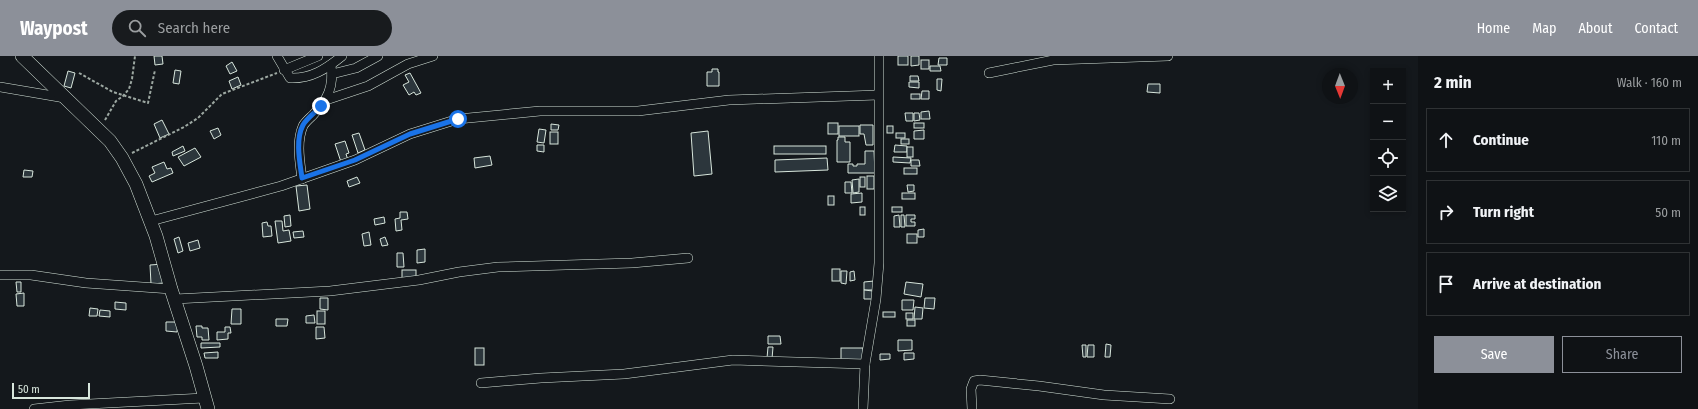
<!DOCTYPE html>
<meta charset="utf-8">
<style>
body{margin:0;font-family:"Fira Sans Condensed",sans-serif;background:#181b1e;color:#f1f3f6}
.controls{position:absolute;right:12px;top:12px;display:grid;overflow:hidden;border-radius:0px;box-shadow:0 2px 6px #0003}
.controls button{width:36px;height:36px;display:grid;place-items:center;padding:0;border:0;border-bottom:1px solid #2f3234;background:#0f1215;color:#f1f3f6;font:20px sans-serif}
.compass{position:absolute;left:1322px;top:12px;width:36px;height:36px;border-radius:50%;background:#0f1215;box-shadow:0 2px 6px #0003;rotate:179deg}
.scale{position:absolute;left:12px;bottom:10px;width:78px;box-sizing:border-box;padding-left:4px;border:2px solid #d8e6dc;border-top:0;font-size:11px;line-height:14px;white-space:nowrap;color:#d8e6dc;-webkit-text-stroke:3px #14181c;paint-order:stroke}
.stop{position:absolute;width:12px;height:12px;margin:-9px;border:3px solid #1a73e8;border-radius:50%;background:#fff}
.stop.end{background:#1a73e8;border-color:#fff;box-shadow:0 1px 4px #0008}
.list{margin:0;padding:0;list-style:none}
h2{display:flex;justify-content:space-between;align-items:center;height:52px;margin:0;padding:0 16px;font-size:17px}
h2 small{font-size:13px;font-weight:400;color:#9b9ea0}
.list li{display:grid;grid-template-columns:26px 1fr auto;gap:12px;align-items:center;box-sizing:border-box;height:64px;margin:0 8px 8px;padding:0 8px;border:1px solid #2f3234;border-radius:0px}
.list b{display:block;font-size:15px;white-space:nowrap}
.list em{font-size:13px;font-style:normal;color:#9b9ea0}
.actions{display:flex;gap:8px;padding:12px 16px}
.actions a{flex:1;padding:9px 0;border:1px solid #8c9099;border-radius:0px;text-align:center;font-size:14px;color:#8c9099}
.actions .main{background:#8c9099;color:#fff}
.icon{flex:none;width:22px;height:22px;fill:none;stroke:currentColor;stroke-width:2;stroke-linecap:round;stroke-linejoin:round}
.map{position:relative;flex:none;width:1418px;height:353px;overflow:hidden}
header{display:flex;align-items:center;gap:24px;box-sizing:border-box;height:56px;padding:0 20px;background:#8c9099;color:#fff}
header strong{font-size:19px}
nav{display:flex;gap:22px;margin-inline-start:auto;font-size:14px}
.search{width:280px;height:36px;background:#181b1e;display:flex;align-items:center;gap:10px;box-sizing:border-box;padding:0 14px;border-radius:22px;color:#9b9ea0;font-size:15px}
main{display:flex}
aside{flex:1;background:#0f1215}
.map>svg:first-child{display:block}
.building{fill:#2c363c;stroke:#d8e6dc}
.lines{fill:none;stroke-linecap:round;stroke-linejoin:round}
.street-casing{stroke:#d8e6dc;stroke-width:10}
.secondary-casing{stroke:#d8e6dc;stroke-width:14}
.path{stroke:#9da8a2;stroke-width:2;stroke-dasharray:3 2;stroke-linecap:butt}
.street{stroke:#14181c;stroke-width:9}
.secondary{stroke:#14181c;stroke-width:13}
.route{stroke:#1a73e8;stroke-width:5}
</style>
<header>
<strong>Waypost</strong>
<div class="search"><svg class="icon" aria-label="search" viewBox="0 0 24 24"><circle cx="10" cy="10" r="6"/><path d="M15 15l6 6"/></svg>Search here</div>
<nav><a>Home</a><a>Map</a><a>About</a><a>Contact</a></nav>
</header>
<main>
<div class="map">
<svg width="1418" height="353" viewBox="0 0 1418 353">
<rect width="100%" height="100%" fill="#14181c"/>
<g class="building">
<polygon points="154,0 162,0 163,8 155,9"/>
<rect x="898" y="0" width="10" height="9"/>
<polygon points="911,0 919,0 919,9 911,10"/>
<polygon points="939,2 947,2 947,9 938,9"/>
<rect x="921" y="4" width="8" height="9"/>
<polygon points="232,6 237,15 230,18 226,10"/>
<polygon points="930,10 940,10 941,15 930,15"/>
<polygon points="712,13 718,13 718,16 719,16 719,30 707,30 707,16 712,16"/>
<polygon points="175,14 181,15 179,28 173,27"/>
<polygon points="68,15 75,17 71,32 64,30"/>
<polygon points="410,17 421,37 416,39 414,36 409,39 403,29 409,26 405,19"/>
<polygon points="910,20 918,20 919,25 910,25"/>
<polygon points="238,21 241,29 232,33 229,25"/>
<polygon points="937,23 942,23 941,35 937,34"/>
<polygon points="909,26 919,26 919,32 909,31"/>
<polygon points="1148,28 1160,28 1160,37 1147,36"/>
<polygon points="922,35 929,35 929,43 921,43"/>
<rect x="911" y="38" width="9" height="5"/>
<polygon points="929,55 930,63 921,63 921,56"/>
<polygon points="905,57 913,57 913,65 906,65"/>
<polygon points="914,57 919,57 920,64 914,65"/>
<polygon points="162,64 169,78 160,82 154,68"/>
<rect x="828" y="67" width="10" height="11"/>
<rect x="914" y="67" width="10" height="5"/>
<polygon points="551,68 559,69 558,74 551,74"/>
<polygon points="860,69 873,69 873,89 866,89 864,78 860,78"/>
<rect x="839" y="70" width="20" height="10"/>
<rect x="887" y="70" width="6" height="7"/>
<polygon points="218,72 221,79 214,83 210,75"/>
<polygon points="539,73 546,74 544,87 537,86"/>
<polygon points="924,74 924,83 914,83 914,75"/>
<polygon points="708,75 712,118 694,120 691,77"/>
<rect x="550" y="76" width="8" height="12"/>
<polygon points="359,77 365,94 358,97 352,79"/>
<rect x="896" y="77" width="9" height="5"/>
<polygon points="838,81 845,81 845,86 850,86 850,106 837,106 837,84 838,84"/>
<rect x="901" y="83" width="8" height="5"/>
<polygon points="345,85 349,97 346,98 348,104 341,106 335,88"/>
<polygon points="537,89 544,89 544,96 537,95"/>
<polygon points="895,89 907,90 907,96 894,96"/>
<polygon points="183,90 185,95 173,100 172,96"/>
<rect x="774" y="90" width="52" height="8"/>
<rect x="907" y="91" width="6" height="10"/>
<polygon points="195,92 201,101 184,110 178,101"/>
<polygon points="865,95 874,95 875,117 848,117 848,108 853,108 853,110 857,110 857,108 865,108"/>
<polygon points="490,100 492,109 475,112 474,102"/>
<polygon points="893,101 911,102 910,107 893,106"/>
<polygon points="827,102 828,114 775,116 775,104"/>
<polygon points="911,104 919,104 920,110 911,110"/>
<polygon points="164,106 167,113 171,112 173,117 152,126 149,120 155,117 152,111"/>
<rect x="904" y="112" width="13" height="6"/>
<polygon points="24,114 33,115 32,121 23,121"/>
<rect x="867" y="120" width="7" height="13"/>
<polygon points="357,121 360,127 349,131 347,125"/>
<rect x="860" y="121" width="5" height="10"/>
<polygon points="859,123 859,136 853,137 852,124"/>
<polygon points="845,126 851,126 852,137 845,137"/>
<polygon points="307,129 310,153 299,155 296,130"/>
<polygon points="907,129 914,129 914,135 908,136"/>
<polygon points="862,137 862,146 851,147 851,138"/>
<rect x="902" y="137" width="13" height="6"/>
<rect x="828" y="140" width="6" height="9"/>
<rect x="860" y="151" width="5" height="8"/>
<rect x="892" y="151" width="10" height="5"/>
<polygon points="400,156 407,156 408,163 401,164 402,174 396,175 395,163 400,162"/>
<polygon points="290,159 291,170 285,171 284,160"/>
<polygon points="899,159 900,171 894,171 894,160"/>
<polygon points="901,159 904,159 905,171 901,171"/>
<polygon points="906,159 915,159 915,163 911,163 911,166 915,166 915,170 906,170"/>
<polygon points="384,161 385,167 375,169 374,163"/>
<polygon points="275,165 282,165 283,175 289,174 291,185 278,187"/>
<polygon points="267,166 268,170 271,170 272,180 263,181 262,167"/>
<polygon points="924,173 924,181 918,181 918,174"/>
<polygon points="303,175 304,181 294,182 293,176"/>
<polygon points="369,176 371,189 364,190 362,178"/>
<rect x="907" y="178" width="10" height="9"/>
<polygon points="179,181 183,195 178,197 174,183"/>
<polygon points="385,181 388,189 382,190 380,183"/>
<polygon points="198,184 200,192 190,195 188,187"/>
<polygon points="425,193 425,206 417,207 417,194"/>
<polygon points="397,197 403,197 404,211 397,211"/>
<polygon points="163,208 164,227 151,228 150,209"/>
<rect x="832" y="213" width="8" height="12"/>
<rect x="402" y="214" width="14" height="8"/>
<polygon points="841,215 847,215 846,228 841,227"/>
<polygon points="854,215 855,224 850,225 850,216"/>
<polygon points="874,225 875,234 864,234 864,226"/>
<polygon points="16,226 21,226 21,236 17,236"/>
<polygon points="906,226 923,228 921,241 904,238"/>
<polygon points="864,234 873,235 873,243 864,243"/>
<polygon points="24,237 24,250 17,250 16,238"/>
<polygon points="320,242 328,242 328,254 320,253"/>
<polygon points="925,242 935,242 934,253 924,252"/>
<polygon points="902,244 914,244 913,254 902,254"/>
<polygon points="115,246 126,247 126,254 115,253"/>
<polygon points="915,251 923,252 922,263 914,263"/>
<polygon points="90,252 98,253 97,260 89,260"/>
<polygon points="232,253 241,253 241,268 231,268"/>
<polygon points="100,254 110,255 110,261 99,260"/>
<rect x="317" y="255" width="8" height="13"/>
<rect x="883" y="256" width="12" height="5"/>
<rect x="906" y="257" width="7" height="6"/>
<polygon points="314,259 315,267 306,267 306,260"/>
<polygon points="276,263 288,263 287,270 276,270"/>
<rect x="907" y="264" width="8" height="6"/>
<polygon points="166,266 178,266 177,276 166,275"/>
<polygon points="196,270 202,270 202,272 208,272 209,284 202,284 202,281 197,281"/>
<polygon points="225,271 230,271 231,277 228,277 228,283 217,284 217,276 225,276"/>
<polygon points="316,271 324,271 325,282 316,283"/>
<polygon points="768,280 780,280 781,288 768,288"/>
<polygon points="898,284 912,284 912,294 898,295"/>
<polygon points="201,287 220,287 220,291 201,292"/>
<polygon points="1106,288 1111,289 1110,301 1105,301"/>
<polygon points="1082,289 1086,289 1086,301 1083,301"/>
<polygon points="1088,289 1094,289 1094,301 1087,301"/>
<polygon points="768,291 773,291 772,303 767,302"/>
<rect x="475" y="292" width="9" height="17"/>
<rect x="841" y="292" width="22" height="13"/>
<polygon points="218,296 218,302 205,302 204,297"/>
<polygon points="904,297 914,297 914,303 904,304"/>
<polygon points="880,298 890,298 890,303 880,304"/>
</g>
<g class="lines">
<defs>
<g id="street">
<path d="M277,0L290,22C311,23 326,13 342,0"/>
<polyline points="284,14 318,0"/>
<polyline points="989,17 1053,4 1168,0"/>
<polyline points="332,18 356,12 378,0"/>
<polyline points="0,31 65,42"/>
<polyline points="326,44 368,30 408,8 433,0"/>
<path d="M302,123C300,106 296,86 303,70C305,66 310,62 313,59C328,43 334,31 331,9"/>
<polyline points="151,165 281,130 355,104 410,78 458,63 540,55 638,55 729,44 878,39"/>
<polyline points="0,219 31,219 86,227 171,233"/>
<polyline points="175,243 330,235 419,224 459,216 498,211 632,207 688,202"/>
<polyline points="481,327 541,322 624,318 733,304 865,308"/>
<polyline points="34,353 70,349 204,342"/>
<polyline points="863,353 865,308 876,243 879,207 879,0"/>
<polyline points="972,353 971,333 974,325 980,324 1039,330 1104,339 1170,343"/>
</g>
<polyline id="secondary" points="22,0 110,85 122,102 136,128 156,180 171,233 196,310 208,353"/>
</defs>
<use href="#street" class="street-casing"/>
<use href="#secondary" class="secondary-casing"/>
<g class="path">
<polyline points="79,17 113,36 148,47 155,14"/>
<polyline points="105,64 116,45 123,40 129,33 132,23 135,0"/>
<polyline points="132,97 184,71 198,62 222,38 277,17"/>
</g>
<use href="#street" class="street"/>
<use href="#secondary" class="secondary"/>
</g>
<g class="lines">
<path class="route" d="M321,50C316,56 307,62 303,69C295,84 300,107 302,122L355,104L410,78L458,63"/>
</g>
</svg>
<div class="controls">
<button>+</button>
<button>−</button>
<button><svg class="icon" aria-label="locate" viewBox="0 0 24 24"><circle cx="12" cy="12" r="6"/><path d="M12 2v4M12 18v4M2 12h4M18 12h4"/></svg></button>
<button><svg class="icon" aria-label="layers" viewBox="0 0 24 24"><path d="M12 4l9 5-9 5-9-5zM3 14l9 5 9-5"/></svg></button>
</div>
<svg class="compass" viewBox="-18 -18 36 36"><path d="M0-13l5 13h-10z" fill="#e53935"/><path d="M0 13l5-13h-10z" fill="#9b9ea0"/></svg>
<div class="scale">50 m</div>
<div class="stop" style="left:458px;top:63px"></div>
<div class="stop end" style="left:321px;top:50px"></div>
</div>
<aside>
<h2>2 min<small>Walk · 160 m</small></h2>
<ul class="list">
<li><svg class="icon" aria-label="ahead" viewBox="0 0 24 24"><path d="M12 20V5M6 11l6-6 6 6"/></svg><div><b>Continue</b></div><em>110 m</em></li>
<li><svg class="icon" aria-label="right" viewBox="0 0 24 24"><path d="M7 20v-9h11M14 6l5 5-5 5"/></svg><div><b>Turn right</b></div><em>50 m</em></li>
<li><svg class="icon" aria-label="arrive" viewBox="0 0 24 24"><path d="M6 21V4h12l-3 4 3 4H6"/></svg><div><b>Arrive at destination</b></div></li>
</ul>
<div class="actions"><a class="main">Save</a><a>Share</a></div>
</aside>
</main>
